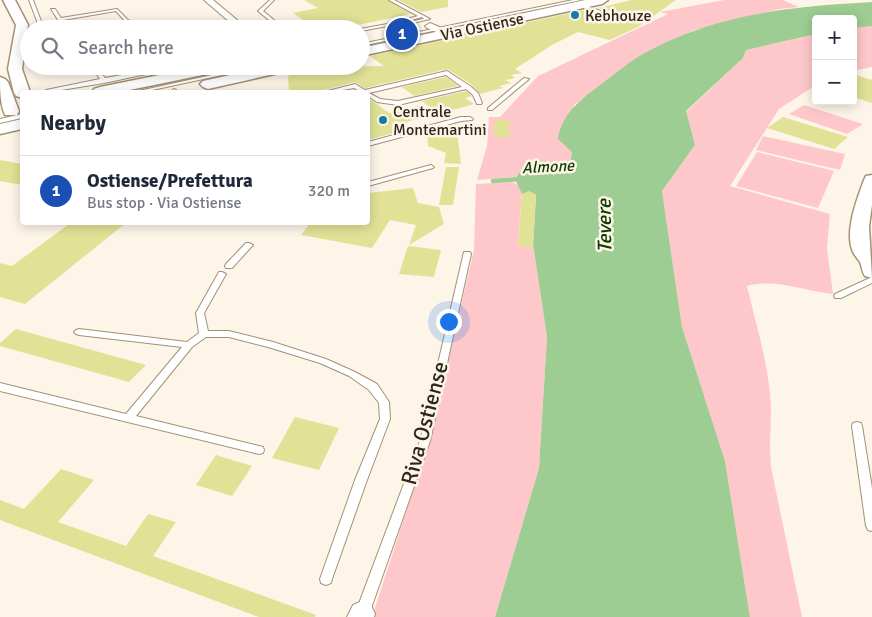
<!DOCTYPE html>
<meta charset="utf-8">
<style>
body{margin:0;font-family:Signika,sans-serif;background:#f6f6f7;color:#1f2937}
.controls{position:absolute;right:15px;top:15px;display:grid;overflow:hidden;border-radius:5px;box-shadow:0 2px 12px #0003}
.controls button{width:45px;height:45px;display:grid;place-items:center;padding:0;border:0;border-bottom:1px solid #e0e1e3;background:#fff;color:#1f2937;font:25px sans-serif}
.you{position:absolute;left:448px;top:321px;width:18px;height:18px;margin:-12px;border:4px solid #fff;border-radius:50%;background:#1a73e8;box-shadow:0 0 0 8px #1a73e833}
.badge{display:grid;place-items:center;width:32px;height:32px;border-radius:50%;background:#177ba6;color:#fff;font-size:16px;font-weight:700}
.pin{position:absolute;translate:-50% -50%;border:2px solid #fff;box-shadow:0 1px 5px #0006}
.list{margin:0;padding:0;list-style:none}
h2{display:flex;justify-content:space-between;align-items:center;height:65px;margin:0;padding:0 20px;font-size:21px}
h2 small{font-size:16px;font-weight:400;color:#747a83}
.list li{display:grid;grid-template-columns:32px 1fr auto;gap:15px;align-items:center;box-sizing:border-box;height:70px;padding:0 20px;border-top:1px solid #e0e1e3}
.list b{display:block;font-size:19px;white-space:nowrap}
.list p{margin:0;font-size:16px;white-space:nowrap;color:#747a83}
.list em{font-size:16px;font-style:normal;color:#747a83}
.icon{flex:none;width:28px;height:28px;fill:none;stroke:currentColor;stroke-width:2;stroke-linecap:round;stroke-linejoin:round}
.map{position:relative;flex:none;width:872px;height:617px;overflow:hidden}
.search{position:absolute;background:#fff;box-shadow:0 2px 12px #0003;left:20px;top:20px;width:350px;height:55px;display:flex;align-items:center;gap:12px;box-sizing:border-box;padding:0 18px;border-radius:28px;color:#747a83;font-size:19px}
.panel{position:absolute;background:#fff;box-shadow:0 2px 12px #0003;left:20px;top:90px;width:350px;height:135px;border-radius:5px}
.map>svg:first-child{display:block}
.green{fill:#fec8cb}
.water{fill:#9dcd92}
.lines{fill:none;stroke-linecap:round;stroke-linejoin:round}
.stream{stroke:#9dcd92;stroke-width:4.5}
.building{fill:#e1e296}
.service-casing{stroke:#a49175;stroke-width:2}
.minor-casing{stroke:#a49175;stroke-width:2}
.tertiary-casing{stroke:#a49175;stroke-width:3}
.secondary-casing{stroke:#a49175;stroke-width:3}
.service{fill:#fff;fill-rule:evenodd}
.minor{fill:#fff;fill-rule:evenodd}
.tertiary{fill:#fff;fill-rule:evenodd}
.secondary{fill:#fff;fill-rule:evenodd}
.poi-dot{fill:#177ba6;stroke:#fdf5e8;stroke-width:2}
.labels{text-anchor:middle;stroke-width:5;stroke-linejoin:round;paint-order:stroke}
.far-poi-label{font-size:16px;fill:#2f271c;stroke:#fdf5e8;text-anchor:start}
.far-street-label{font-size:16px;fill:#2f271c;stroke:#fdf5e8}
.far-water-label{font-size:16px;font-style:italic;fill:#0d3d01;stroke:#fdf5e8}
.water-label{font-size:20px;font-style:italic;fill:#0d3d01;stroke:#fdf5e8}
.near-street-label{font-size:22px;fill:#2f271c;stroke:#fdf5e8}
</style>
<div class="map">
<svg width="872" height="617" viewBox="0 0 872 617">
<rect width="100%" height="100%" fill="#fdf5e8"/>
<g class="green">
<polygon points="724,0 783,0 799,7 779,9 695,30 640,56 574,105 572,152 570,164 559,165 545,161 526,163 516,177 477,180 487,146 489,117 500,117 538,76 668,14 660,12"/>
<polygon points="872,26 872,67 853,71 853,28"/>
<path d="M816,34V85L779,109L730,186L830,214L827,248L833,294C805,291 775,278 747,286C756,325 769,365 771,406C771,427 769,447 771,467L802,617H750L725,461L682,327L662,191L695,145L686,112L743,58L746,50Z"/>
<polygon points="804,105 863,124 847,134 789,114"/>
<polygon points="763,136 845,154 840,170 756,150"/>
<polygon points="757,152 834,171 818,208 736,186"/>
<polygon points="511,182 519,185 522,194 518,243 525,247 533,244 547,337 539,468 495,617 372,617 430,438 474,250 476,184"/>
</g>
<path class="water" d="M872,2V26L853,28V19H816V34L746,50L743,58L686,111L695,145L662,191L682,327L725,461L750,617H495L539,468L547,337L533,244L536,195L531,192L522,194L515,179L526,163L545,161L559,165L570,164L572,152L558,139C562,112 583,98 604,82C616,73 628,63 641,55C716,13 788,7 872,2Z"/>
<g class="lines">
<polyline class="stream" points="493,181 520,179"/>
</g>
<g class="building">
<polygon points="304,0 387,0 411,14 338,29 317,29 293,13 318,8"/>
<polygon points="398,0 448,0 448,7 421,12"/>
<polygon points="632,0 676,0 638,27 610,40 578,32 552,45 515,69 522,73 511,75 515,78 505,80 511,83 499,86 503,88 480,94 471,84 447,69 365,88 355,82 324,90 322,92 289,92 288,76 318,67 384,66 370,56 585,10 618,22 623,21 624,17 598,8"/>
<polygon points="853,74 872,80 872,103 853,97"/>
<polygon points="446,77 458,86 414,96 402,87"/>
<polygon points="466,91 472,96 465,98 474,104 438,114 422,101"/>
<polygon points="368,98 389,113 422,105 425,117 391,126 409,129 368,140"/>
<polygon points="783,117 848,137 834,149 767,128"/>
<polygon points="495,120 509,120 509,137 494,137"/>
<polygon points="456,124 461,164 444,163 446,153 428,146 427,132 450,136 453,125"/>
<polygon points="0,160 22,164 22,185 0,181"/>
<polygon points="446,167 459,167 453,205 439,205"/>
<polygon points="413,188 418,203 439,207 444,224 409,245 416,225 390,220 372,248 301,235 311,222 368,222 368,193"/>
<polygon points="529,191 536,195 533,247 525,247 518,246 522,194"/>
<polygon points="72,222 127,222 25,304 0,297 0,263 12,266"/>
<polygon points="408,246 441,250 434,277 399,274"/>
<polygon points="16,329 146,365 129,382 0,346 0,343"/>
<polygon points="295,417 339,428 319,470 272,458"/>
<polygon points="216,455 252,466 232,496 196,485"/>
<polygon points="61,469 94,480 58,522 126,546 148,514 176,522 153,556 316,615 315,617 259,617 0,520 0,500 24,509"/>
</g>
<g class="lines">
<defs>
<g id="service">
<polygon points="29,0 33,0 41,21 40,29 36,29 37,21"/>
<polygon points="270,0 274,0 263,11 285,29 280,29 258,11"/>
<path d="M389,0H394L430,19L400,26L406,31L404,32L392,25L361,31L360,29L393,23L418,16ZM422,17L424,19L397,24Z"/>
<polygon points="573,0 581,0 361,46 361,44"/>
<polygon points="579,4 581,4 623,19 619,20 579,6"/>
<polygon points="51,9 55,9 61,18 117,9 137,29 132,29 116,11 63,20 69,29 64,29"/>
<polygon points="91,66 96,66 105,78 172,66 184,66 104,83 49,92 46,90 100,79"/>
<polygon points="253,66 264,66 143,92 134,92"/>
<path d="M447,71L470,86L478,93L482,103L481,104H477L473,95L466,89L398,105L377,102L368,96V92H361L354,88L332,92H324L355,84L365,90ZM446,75L462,87L398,101L380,99L369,93Z"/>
<polygon points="524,78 529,79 492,110 488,110 488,108"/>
<polygon points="174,89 176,90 177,92 172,92 171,91"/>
<polygon points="22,114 22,118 0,123 0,119"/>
<polygon points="470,117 473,119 472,120 461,121 368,146 368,142 461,117"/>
<polygon points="431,165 434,167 433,168 368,186 368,182"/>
<polygon points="246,243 249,243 253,245 232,268 226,268 225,266 226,264"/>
<polygon points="464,252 470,252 471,254 430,441 369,614 367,617 357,617 355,614 420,441"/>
<polygon points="219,272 222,272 226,274 204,313 208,331 229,331 273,342 326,359 355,372 377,384 389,402 390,419 367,480 332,579 331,583 326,585 321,583 320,579 355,480 380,419 379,403 369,390 349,376 320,363 268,347 229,337 206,337 192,347 136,416 263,447 264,450 263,453 259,454 0,391 0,383 126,414 182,347 79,335 76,334 74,332 76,330 79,329 187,342 199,333 196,313"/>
<polygon points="872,277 872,283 841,298 835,298 834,296 835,294"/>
<polygon points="857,422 861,423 862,426 872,488 872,531 868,530 866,526 852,426 853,423"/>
</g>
<g id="minor">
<polygon points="204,0 213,0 248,29 238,29"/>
<polygon points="430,23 449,31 451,33 446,36 427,28 425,26"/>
<polygon points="362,601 371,605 375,614 374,617 347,617 353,605"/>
</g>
<path id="tertiary" d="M872,175V205L869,226L872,278L865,276C862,272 862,267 860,262C858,259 855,256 853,252C844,232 857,199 864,180L866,176Z"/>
<g id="secondary">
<polygon points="3,0 15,0 28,25 22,69 30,92 22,92 22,98 16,96 14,93 8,69 16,25"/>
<polygon points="585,0 608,0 602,4 361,56 361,48"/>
<polygon points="204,66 234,66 227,70 120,92 92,92 94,89 100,87"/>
<polygon points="270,66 299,66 292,70 208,89 203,87 200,84 203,81"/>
<path d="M0,77L5,79L8,82L19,111L17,115H5C0,104 0,90 0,77Z"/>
<polygon points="22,119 22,129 0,134 0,124"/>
</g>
</defs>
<use href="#service" class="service-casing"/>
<use href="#minor" class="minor-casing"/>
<use href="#tertiary" class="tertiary-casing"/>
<use href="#secondary" class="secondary-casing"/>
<use href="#service" class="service"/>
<use href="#minor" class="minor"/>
<use href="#tertiary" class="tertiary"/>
<use href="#secondary" class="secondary"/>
</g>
<g class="poi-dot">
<circle cx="575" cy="15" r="5"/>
<circle cx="383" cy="120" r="5"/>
</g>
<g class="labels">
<g class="far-poi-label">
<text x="585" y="21">Kebhouze</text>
<text x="393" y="117">Centrale<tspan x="393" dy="18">Montemartini</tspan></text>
</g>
<g class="far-street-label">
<text transform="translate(482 26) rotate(-12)" y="6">Via Ostiense</text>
</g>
<g class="far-water-label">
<text transform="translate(548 166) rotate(-3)" y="6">Almone</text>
</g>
<g class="water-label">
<text transform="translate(604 226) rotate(-91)" y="7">Tevere</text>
</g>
<g class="near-street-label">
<text transform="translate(424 423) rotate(-75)" y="8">Riva Ostiense</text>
</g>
</g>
</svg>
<div class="controls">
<button>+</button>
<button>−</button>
</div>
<div class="you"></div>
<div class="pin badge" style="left:402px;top:34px;background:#1a4fb4">1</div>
<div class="search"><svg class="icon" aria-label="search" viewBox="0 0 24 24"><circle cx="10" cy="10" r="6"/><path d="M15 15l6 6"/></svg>Search here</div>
<section class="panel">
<h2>Nearby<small></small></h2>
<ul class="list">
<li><span class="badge" style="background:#1a4fb4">1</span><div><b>Ostiense/Prefettura</b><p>Bus stop · Via Ostiense</p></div><em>320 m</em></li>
</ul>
</section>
</div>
